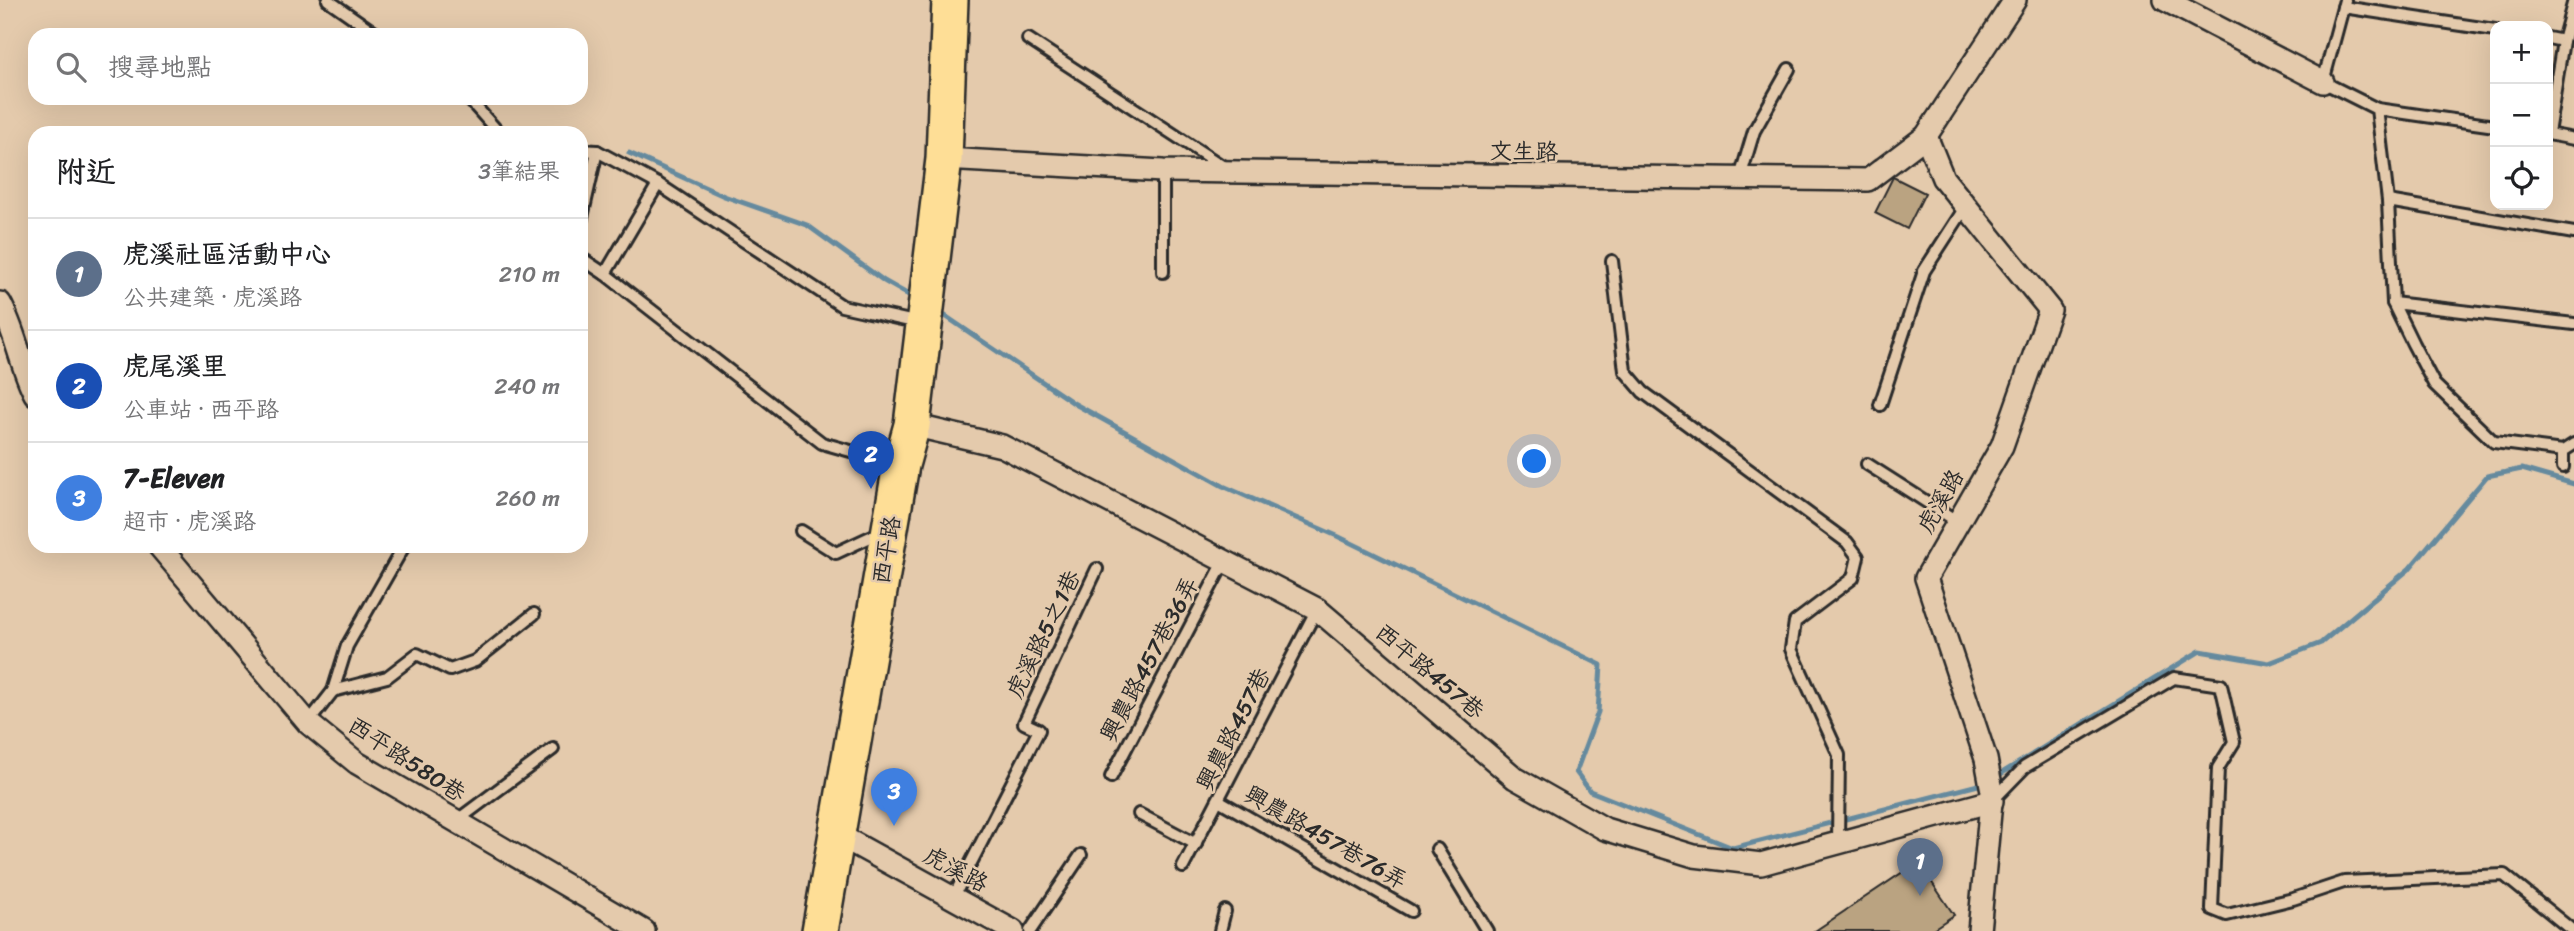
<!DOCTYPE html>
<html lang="zh-TW">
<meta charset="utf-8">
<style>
body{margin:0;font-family:Sriracha,"LXGW WenKai TC",sans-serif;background:#f6f6f6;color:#202124}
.controls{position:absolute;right:21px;top:21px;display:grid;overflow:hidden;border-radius:14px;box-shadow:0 7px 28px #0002}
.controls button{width:63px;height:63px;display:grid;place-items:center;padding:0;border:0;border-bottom:2px solid #e0e0e0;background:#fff;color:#202124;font:35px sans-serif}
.you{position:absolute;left:1535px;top:462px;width:24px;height:24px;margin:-18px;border:5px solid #fff;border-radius:50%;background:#1a73e8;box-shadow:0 0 0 10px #1a73e833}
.badge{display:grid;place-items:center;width:46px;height:46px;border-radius:50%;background:#1a73e8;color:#fff;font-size:23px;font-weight:700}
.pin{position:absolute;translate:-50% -58px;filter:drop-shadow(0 2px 4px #0008)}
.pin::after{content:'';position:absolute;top:37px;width:24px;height:21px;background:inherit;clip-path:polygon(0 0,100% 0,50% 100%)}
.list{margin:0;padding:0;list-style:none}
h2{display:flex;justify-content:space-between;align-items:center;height:91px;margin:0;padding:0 28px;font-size:30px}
h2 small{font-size:23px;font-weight:400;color:#757577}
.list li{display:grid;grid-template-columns:46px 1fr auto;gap:21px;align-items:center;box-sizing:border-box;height:112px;padding:0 28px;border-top:2px solid #e0e0e0}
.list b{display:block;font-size:26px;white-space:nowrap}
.list p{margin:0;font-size:23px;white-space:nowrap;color:#757577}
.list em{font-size:23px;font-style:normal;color:#757577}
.icon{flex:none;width:38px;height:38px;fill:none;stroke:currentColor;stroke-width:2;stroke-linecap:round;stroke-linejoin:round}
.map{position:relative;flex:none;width:2574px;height:931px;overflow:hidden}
.search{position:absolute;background:#fff;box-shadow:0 7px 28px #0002;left:28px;top:28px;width:560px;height:77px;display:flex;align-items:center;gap:18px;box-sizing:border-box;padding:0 24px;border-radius:21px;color:#757577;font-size:26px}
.panel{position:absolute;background:#fff;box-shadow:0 7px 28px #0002;left:28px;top:126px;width:560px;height:427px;border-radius:21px}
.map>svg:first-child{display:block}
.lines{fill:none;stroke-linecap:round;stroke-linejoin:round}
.stream{stroke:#658a9e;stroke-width:5}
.building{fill:#baa381;stroke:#2b2b2b;stroke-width:2}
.lane-casing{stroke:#2b2b2b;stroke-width:16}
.street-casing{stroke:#2b2b2b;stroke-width:26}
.primary-casing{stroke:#2b2b2b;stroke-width:40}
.lane{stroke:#e4caac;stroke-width:10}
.street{stroke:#e4caac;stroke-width:21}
.primary{stroke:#fede96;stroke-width:35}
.labels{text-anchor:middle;stroke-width:5;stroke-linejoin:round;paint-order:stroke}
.street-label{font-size:23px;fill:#2b2b2b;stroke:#e4caac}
</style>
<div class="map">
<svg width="2574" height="931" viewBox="0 0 2574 931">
<rect width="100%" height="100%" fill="#e4caac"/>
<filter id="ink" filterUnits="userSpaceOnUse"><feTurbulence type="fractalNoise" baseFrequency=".0143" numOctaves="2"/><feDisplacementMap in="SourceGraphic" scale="14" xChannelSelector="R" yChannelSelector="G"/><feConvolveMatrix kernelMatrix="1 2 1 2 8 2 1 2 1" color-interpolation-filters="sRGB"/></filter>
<g filter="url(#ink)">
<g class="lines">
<g class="stream">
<polyline points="629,153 724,196 807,225 884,281 914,298"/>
<polyline points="938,311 1075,404 1223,486 1337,536 1601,665 1598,712 1576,772 1590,791 1733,848 1986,783"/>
<polyline points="1994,778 2200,651 2269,663 2321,643 2409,569 2487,476 2522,469 2574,484"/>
</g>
</g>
<g class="building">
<polygon points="1893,177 1925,193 1907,229 1875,213"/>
<polygon points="1918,862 1954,915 1930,931 1815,931"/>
</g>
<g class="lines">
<defs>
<g id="lane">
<polyline points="328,0 378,35"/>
<polyline points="2345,0 2323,82 2377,109 2388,201 2393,303 2413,344 2434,384 2494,442 2563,451"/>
<polyline points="2343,7 2495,30"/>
<polyline points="2548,38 2563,41"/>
<polyline points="1028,39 1225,168"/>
<polyline points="468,98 499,133"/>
<polyline points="2377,109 2495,126"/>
<polyline points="2548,133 2563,41 2574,0"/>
<polyline points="2548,134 2574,139"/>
<polyline points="581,150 597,151 658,184"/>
<polyline points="1739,181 1754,131 1789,69"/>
<polyline points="2388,201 2574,233"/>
<polyline points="581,222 597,151"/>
<polyline points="581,258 605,274"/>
<polyline points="1612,261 1625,371 1643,392 1847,542 1858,557 1853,578 1795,622 1791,649 1839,755 1838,842"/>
<polyline points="1163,272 1163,171"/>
<polyline points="2393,303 2574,324"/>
<polyline points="1880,405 1924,271 1966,206"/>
<polyline points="897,464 822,443 605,274 658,184 842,306 919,323"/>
<polyline points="1867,464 1958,522"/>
<polyline points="2563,467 2563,451 2574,444"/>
<polyline points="801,531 836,553 881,532"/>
<polyline points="333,691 347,646 404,546"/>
<polyline points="308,723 333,691 387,677 417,654 450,670 475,661 534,614"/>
<polyline points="1111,777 1225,560"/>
<polyline points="1994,799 2025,767 2174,678 2221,685 2234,742 2218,768 2212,909 2227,915 2293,899 2344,882 2504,875 2573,931"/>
<polyline points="1220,801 1411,911"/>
<polyline points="1139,814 1196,844"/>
<polyline points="455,822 553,749"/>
<polyline points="1437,849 1487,931"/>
<polyline points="1183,867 1317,609"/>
<polyline points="954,896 1039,730 1024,723 1097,569"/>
<polyline points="1030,931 1081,855"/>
<polyline points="1220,931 1225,911"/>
</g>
<g id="street">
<polyline points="2165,0 2323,82"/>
<polyline points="1926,136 1943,178 2050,310 2002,446 1926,578 1986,759 1992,791 1979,931"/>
<polyline points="944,159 1163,171 1868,180 1926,136 2015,0"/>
<path d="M0,303C16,332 20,365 35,394"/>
<polyline points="912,425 1002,446 1317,609 1515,778 1605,829 1694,856 1761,864 1992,801"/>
<polyline points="159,546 308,723 357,763 644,931"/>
<polyline points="837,834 1013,931"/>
</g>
<polyline id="primary" points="820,931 901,465 912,425 944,159 950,0"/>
</defs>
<use href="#lane" class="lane-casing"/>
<use href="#street" class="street-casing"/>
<use href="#primary" class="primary-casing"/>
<use href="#lane" class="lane"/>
<use href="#street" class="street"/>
<use href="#primary" class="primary"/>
</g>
</g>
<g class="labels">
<g class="street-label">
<text transform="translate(1524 151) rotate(1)" y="8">文生路</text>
<text transform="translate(1940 501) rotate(-60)" y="8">虎溪路</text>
<text transform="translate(886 550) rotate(-80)" y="8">西平路</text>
<text transform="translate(1043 634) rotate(-64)" y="8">虎溪路5之1巷</text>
<text transform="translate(1149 659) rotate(-62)" y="8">興農路457巷36弄</text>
<text transform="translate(1430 671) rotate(40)" y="8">西平路457巷</text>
<text transform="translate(1233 729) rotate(-63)" y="8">興農路457巷</text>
<text transform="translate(407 759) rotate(33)" y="8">西平路580巷</text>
<text transform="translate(1326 837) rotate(30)" y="8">興農路457巷76弄</text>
<text transform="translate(956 869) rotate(28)" y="8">虎溪路</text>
</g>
</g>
</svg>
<div class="controls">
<button>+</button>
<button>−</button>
<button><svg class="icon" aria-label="locate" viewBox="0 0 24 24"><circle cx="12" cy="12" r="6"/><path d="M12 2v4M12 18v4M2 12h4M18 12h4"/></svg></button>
</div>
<div class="you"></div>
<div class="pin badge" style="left:1920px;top:896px;background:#5c6f8a">1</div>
<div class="pin badge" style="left:871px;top:489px;background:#1a4fb4">2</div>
<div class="pin badge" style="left:894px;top:826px;background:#3f7fe0">3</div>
<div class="search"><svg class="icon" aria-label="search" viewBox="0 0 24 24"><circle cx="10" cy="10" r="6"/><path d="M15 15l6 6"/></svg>搜尋地點</div>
<section class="panel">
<h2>附近<small>3筆結果</small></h2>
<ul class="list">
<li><span class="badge" style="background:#5c6f8a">1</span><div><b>虎溪社區活動中心</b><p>公共建築 · 虎溪路</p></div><em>210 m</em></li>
<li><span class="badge" style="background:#1a4fb4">2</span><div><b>虎尾溪里</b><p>公車站 · 西平路</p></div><em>240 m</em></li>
<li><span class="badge" style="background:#3f7fe0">3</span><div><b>7-Eleven</b><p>超市 · 虎溪路</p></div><em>260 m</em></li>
</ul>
</section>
</div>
